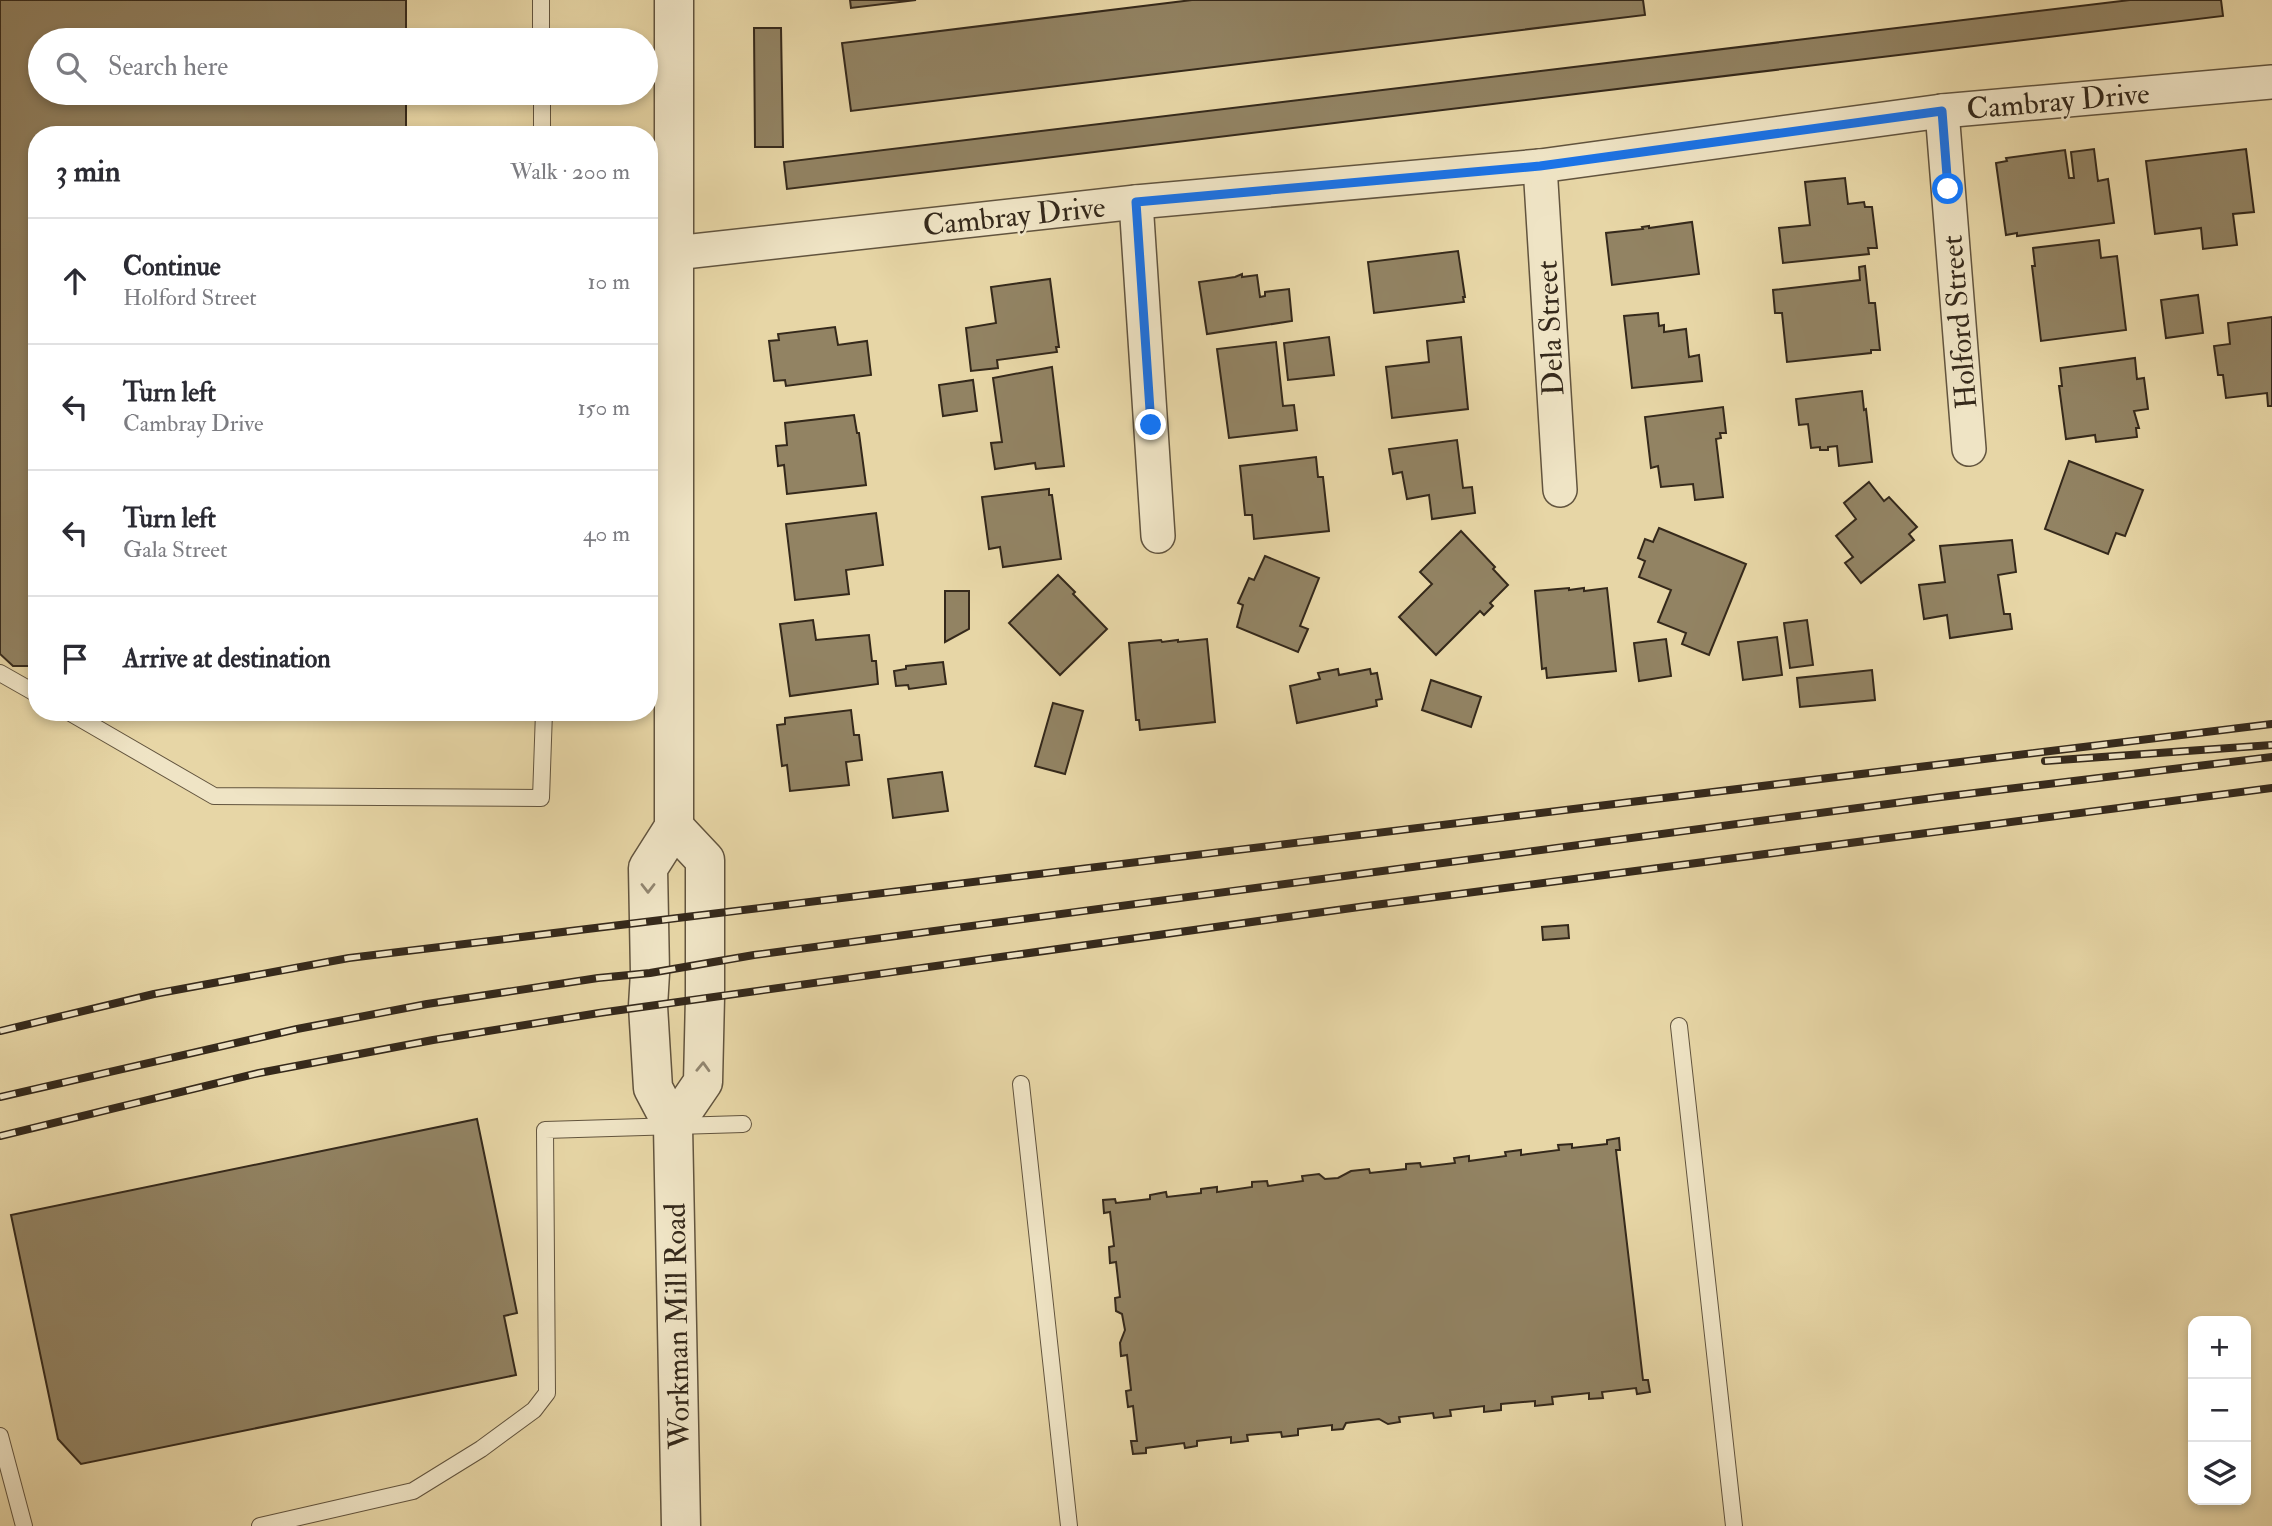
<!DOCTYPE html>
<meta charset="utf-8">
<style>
body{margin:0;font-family:"IM FELL Double Pica",serif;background:#f2f2f3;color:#2b2b33}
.controls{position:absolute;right:21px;bottom:21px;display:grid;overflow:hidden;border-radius:14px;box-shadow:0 4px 10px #0003}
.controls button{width:63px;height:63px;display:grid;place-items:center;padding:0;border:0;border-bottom:2px solid #e1e1e2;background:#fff;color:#2b2b33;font:35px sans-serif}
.stop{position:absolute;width:21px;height:21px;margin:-16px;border:5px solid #1a73e8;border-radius:50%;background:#fff}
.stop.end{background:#1a73e8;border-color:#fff;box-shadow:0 2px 7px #0008}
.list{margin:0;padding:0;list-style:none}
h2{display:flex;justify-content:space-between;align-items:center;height:91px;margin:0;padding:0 28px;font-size:30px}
h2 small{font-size:23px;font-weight:400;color:#7c7c81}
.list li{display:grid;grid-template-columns:46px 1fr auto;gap:21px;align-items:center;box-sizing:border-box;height:126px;padding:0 28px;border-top:2px solid #e1e1e2}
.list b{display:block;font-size:26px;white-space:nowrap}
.list p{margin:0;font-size:23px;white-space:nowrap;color:#7c7c81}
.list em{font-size:23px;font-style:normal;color:#7c7c81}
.icon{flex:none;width:38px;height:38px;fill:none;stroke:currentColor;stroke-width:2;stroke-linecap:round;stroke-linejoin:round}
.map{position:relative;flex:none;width:2272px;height:1526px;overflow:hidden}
.search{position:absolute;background:#fff;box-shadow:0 4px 10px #0003;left:28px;top:28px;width:630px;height:77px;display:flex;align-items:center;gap:18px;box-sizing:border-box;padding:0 24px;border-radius:38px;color:#7c7c81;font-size:26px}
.panel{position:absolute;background:#fff;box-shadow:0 4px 10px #0003;left:28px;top:126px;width:630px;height:595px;border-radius:28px}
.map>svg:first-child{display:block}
.building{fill:#928363;stroke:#35291b;stroke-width:2}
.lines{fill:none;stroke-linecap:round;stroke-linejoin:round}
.service-casing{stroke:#62543e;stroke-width:18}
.minor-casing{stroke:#62543e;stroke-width:36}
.tertiary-casing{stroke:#62543e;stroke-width:41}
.service{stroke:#efe4c5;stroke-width:16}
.minor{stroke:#efe4c5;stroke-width:33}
.tertiary{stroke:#efe4c5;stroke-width:38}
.rail-casing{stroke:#35291b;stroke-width:8}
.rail{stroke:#efe4c5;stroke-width:5;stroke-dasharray:16;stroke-linecap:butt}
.oneway{stroke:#928670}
.route{stroke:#1a73e8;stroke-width:9}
.labels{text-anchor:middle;stroke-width:5;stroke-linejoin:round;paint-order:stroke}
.street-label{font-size:30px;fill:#35291b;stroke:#efe4c5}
</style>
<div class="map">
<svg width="2272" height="1526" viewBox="0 0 2272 1526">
<rect width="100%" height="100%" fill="#e7d6a6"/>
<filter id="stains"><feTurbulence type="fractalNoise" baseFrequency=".00286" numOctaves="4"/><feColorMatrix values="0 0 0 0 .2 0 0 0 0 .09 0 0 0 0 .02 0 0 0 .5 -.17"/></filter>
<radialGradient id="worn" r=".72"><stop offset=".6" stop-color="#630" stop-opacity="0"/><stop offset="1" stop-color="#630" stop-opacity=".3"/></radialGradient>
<g class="building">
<polygon points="0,0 406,0 406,40 40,40 40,93 406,93 406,135 37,135 37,666 13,666 0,654"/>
<polygon points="850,0 916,0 851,8"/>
<polygon points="1192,0 1643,0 1645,15 851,111 842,43"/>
<polygon points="2130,0 2221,0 2223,16 787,189 784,162"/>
<polygon points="754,28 781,28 783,147 755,147"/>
<polygon points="2094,149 2098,181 2108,179 2114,223 2017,236 2017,233 2006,235 1996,163 2007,161 2006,158 2065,150 2069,178 2074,178 2071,152"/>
<polygon points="2246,149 2254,212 2233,214 2237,245 2203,249 2201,228 2155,234 2146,161"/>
<polygon points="1845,178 1848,204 1864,202 1865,207 1872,207 1877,248 1868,248 1869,254 1783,263 1779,228 1810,225 1805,182"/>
<polygon points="1692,222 1699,274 1612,285 1606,233 1643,229 1642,227 1649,226 1649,228"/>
<polygon points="2099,240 2101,258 2117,256 2126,330 2041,341 2032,266 2035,266 2033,248"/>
<polygon points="1458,251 1465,297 1463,297 1464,302 1374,313 1368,262"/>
<polygon points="1865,266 1869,303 1875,303 1880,350 1871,350 1871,353 1787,362 1782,313 1775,313 1773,290 1860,280 1859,267"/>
<polygon points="1242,274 1242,277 1257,275 1260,297 1265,296 1265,292 1289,289 1292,321 1207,334 1199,282 1235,277"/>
<polygon points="1050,279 1059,347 1056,347 1057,352 997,360 998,368 971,371 966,328 996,323 991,287"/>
<polygon points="2198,295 2203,333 2166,338 2161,300"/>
<polygon points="1658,313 1659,326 1664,325 1664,332 1686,329 1689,357 1699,355 1702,381 1632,388 1624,316"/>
<polygon points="2272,317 2272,406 2268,406 2267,393 2226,398 2223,375 2218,375 2214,346 2230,344 2228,323"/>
<polygon points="835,327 838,345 867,341 871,375 786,386 785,380 774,381 769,341 779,340 778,334"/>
<polygon points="1329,337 1334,375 1288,380 1284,343"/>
<polygon points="1461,337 1468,409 1392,418 1386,367 1429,362 1427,341"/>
<polygon points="1276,342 1283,406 1294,405 1297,430 1229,438 1217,349"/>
<polygon points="2135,358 2137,379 2144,378 2148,409 2134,411 2139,428 2136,428 2137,437 2096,442 2095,435 2066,439 2059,386 2062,386 2060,368"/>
<polygon points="1052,367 1064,466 1036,469 1035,463 995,469 991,443 1002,442 993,378"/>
<polygon points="973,380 977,411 943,416 939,385"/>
<polygon points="1862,391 1864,410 1866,409 1872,462 1839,466 1837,446 1828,447 1828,450 1820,450 1820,447 1811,448 1808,424 1799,425 1796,399"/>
<polygon points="1723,407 1726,433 1720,433 1721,438 1716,439 1723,497 1695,500 1693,484 1661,487 1658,466 1651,468 1645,417"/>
<polygon points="854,415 857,433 859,433 866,485 787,494 784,465 778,466 776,446 787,445 785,423"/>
<polygon points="1457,440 1463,488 1472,487 1475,513 1432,519 1429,495 1407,499 1402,472 1393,474 1389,449"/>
<polygon points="1316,457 1318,477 1323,477 1329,531 1254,539 1252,515 1245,515 1240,466"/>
<polygon points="2069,461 2143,490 2125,536 2116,533 2108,554 2045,529"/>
<polygon points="1869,482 1884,501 1889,497 1917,527 1909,534 1914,540 1861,583 1845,563 1853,557 1836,536 1856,519 1844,503"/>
<polygon points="1049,489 1049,495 1052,495 1061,559 1003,567 1000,547 989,549 982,497"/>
<polygon points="876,513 883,565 846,570 849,594 795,600 786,524"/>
<polygon points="1659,528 1746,564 1709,655 1682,644 1686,633 1658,622 1671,590 1639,577 1645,561 1638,558 1645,539 1653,542"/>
<polygon points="1461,531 1495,567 1493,569 1508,585 1490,603 1493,606 1484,615 1480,611 1436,655 1399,617 1432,584 1420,572"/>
<polygon points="2012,540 2016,572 1998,575 2004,614 2010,614 2012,629 1950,638 1947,615 1924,619 1919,585 1945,582 1940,546"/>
<polygon points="1265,556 1319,578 1300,626 1308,629 1298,652 1237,627 1243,605 1238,603 1249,578 1254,580"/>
<polygon points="1058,575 1075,592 1073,594 1107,629 1060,675 1009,623"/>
<polygon points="1569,588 1569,590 1584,588 1584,591 1607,588 1616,671 1547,678 1546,668 1542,669 1535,591"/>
<polygon points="945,591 969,591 969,629 945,642"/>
<polygon points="813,620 816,640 869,635 872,661 876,661 878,684 790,696 780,624"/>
<polygon points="1807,620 1813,665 1790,668 1784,623"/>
<polygon points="1777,637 1782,675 1743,680 1738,642"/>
<polygon points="1207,639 1215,722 1140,730 1139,720 1136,720 1129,643 1161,640 1162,642 1178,640 1178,642"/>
<polygon points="1666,639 1671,676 1639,681 1634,643"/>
<polygon points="943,662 946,684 909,689 908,685 896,686 894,671 906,669 906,666"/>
<polygon points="1338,669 1339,675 1370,669 1371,674 1377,673 1382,699 1376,700 1377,706 1297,723 1290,686 1320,679 1318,673"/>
<polygon points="1872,670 1875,700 1800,707 1797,678"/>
<polygon points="1431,680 1481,697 1471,727 1422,710"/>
<polygon points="1053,703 1083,711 1065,774 1035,766"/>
<polygon points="851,710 854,735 859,735 862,760 846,762 849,785 790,791 787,765 782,766 777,725 785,724 785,718"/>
<polygon points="942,772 948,811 893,818 888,779"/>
<polygon points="1568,925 1569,938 1543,940 1542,927"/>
<polygon points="477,1119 517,1313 504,1316 516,1375 81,1464 58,1439 11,1215"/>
<polygon points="1619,1138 1620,1150 1616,1150 1643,1380 1648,1380 1650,1392 1637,1394 1636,1388 1602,1392 1603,1398 1589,1399 1589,1393 1552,1397 1553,1404 1535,1406 1535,1401 1501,1404 1501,1410 1484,1412 1484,1406 1450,1410 1451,1416 1434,1418 1433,1413 1399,1417 1400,1422 1388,1424 1379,1419 1346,1423 1343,1429 1332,1430 1332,1425 1298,1429 1298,1435 1282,1437 1281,1432 1247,1435 1248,1441 1231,1443 1231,1437 1197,1441 1197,1446 1185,1448 1184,1443 1146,1448 1146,1453 1133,1454 1131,1441 1137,1441 1133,1406 1128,1407 1126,1391 1131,1390 1127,1355 1121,1356 1120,1343 1125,1330 1122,1314 1116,1311 1115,1298 1120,1297 1116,1262 1110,1263 1109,1247 1114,1246 1110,1212 1104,1213 1103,1200 1115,1199 1116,1203 1150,1199 1150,1195 1166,1192 1167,1197 1201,1193 1201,1189 1217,1187 1217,1192 1252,1187 1252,1182 1267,1181 1268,1186 1303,1181 1302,1176 1319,1174 1325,1179 1338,1178 1351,1171 1369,1169 1370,1173 1406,1169 1406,1164 1420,1163 1421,1167 1455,1163 1454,1158 1469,1156 1469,1161 1506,1156 1505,1152 1521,1150 1521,1155 1559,1150 1558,1145 1572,1144 1572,1148 1607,1144 1607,1140"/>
</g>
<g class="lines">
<defs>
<g id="service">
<polyline points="541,0 541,40"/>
<polyline points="542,93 542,135"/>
<polyline points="0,673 37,694"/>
<polyline points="69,712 214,796 541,798 544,712"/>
<polyline points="1679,1026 1734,1526"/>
<polyline points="1021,1084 1069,1526"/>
<polyline points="0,1436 24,1526"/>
<polyline points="260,1526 413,1491 481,1449 534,1410 547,1393 545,1130 743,1124"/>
</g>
<g id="minor">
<polyline points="1942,111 1969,449"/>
<polyline points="1540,166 1560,490"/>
<polyline points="1136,202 1158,536"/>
<polyline points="675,253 1136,202 1540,166 1942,111 2272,82"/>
</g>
<g id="tertiary">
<polyline points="674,0 674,827 648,868 650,973 648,1006 653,1088 673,1126 681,1526"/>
<polyline points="673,1126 703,1082 705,997 705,860 674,827"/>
</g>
</defs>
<use href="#service" class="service-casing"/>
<use href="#minor" class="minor-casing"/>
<use href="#tertiary" class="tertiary-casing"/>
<use href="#service" class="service"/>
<use href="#minor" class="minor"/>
<use href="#tertiary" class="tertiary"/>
<defs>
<g id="rail">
<polyline points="2045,761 2272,745"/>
<polyline points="0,1031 154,994 349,958 2272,724"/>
<polyline points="0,1097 297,1029 427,1004 598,978 650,973 754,955 1352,875 1941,797 2272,757"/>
<polyline points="0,1136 259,1073 433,1040 599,1013 1359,907 2272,788"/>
</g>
</defs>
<use href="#rail" class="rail-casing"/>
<use href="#rail" class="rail"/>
</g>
<defs><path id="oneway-chevron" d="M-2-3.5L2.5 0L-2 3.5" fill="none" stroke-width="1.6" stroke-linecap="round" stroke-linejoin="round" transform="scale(1.75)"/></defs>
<g class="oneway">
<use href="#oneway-chevron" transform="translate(648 888) rotate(90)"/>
<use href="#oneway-chevron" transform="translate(703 1067) rotate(-88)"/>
</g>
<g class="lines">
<polyline class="route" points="1151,425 1136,202 1540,166 1942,111 1948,189"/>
</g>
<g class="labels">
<g class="street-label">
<text transform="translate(2058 101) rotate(-5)" y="10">Cambray Drive</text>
<text transform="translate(1014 216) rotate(-6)" y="10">Cambray Drive</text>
<text transform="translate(1959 322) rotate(-95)" y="10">Holford Street</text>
<text transform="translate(1550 328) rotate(-93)" y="10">Dela Street</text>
<text transform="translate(677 1326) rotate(-91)" y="10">Workman Mill Road</text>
</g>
</g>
<rect width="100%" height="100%" filter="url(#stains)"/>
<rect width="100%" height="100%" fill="url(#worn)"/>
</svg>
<div class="controls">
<button>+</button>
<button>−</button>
<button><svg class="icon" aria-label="layers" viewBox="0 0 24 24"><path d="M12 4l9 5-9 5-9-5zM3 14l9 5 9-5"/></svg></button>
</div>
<div class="stop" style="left:1948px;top:189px"></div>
<div class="stop end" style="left:1151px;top:425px"></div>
<div class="search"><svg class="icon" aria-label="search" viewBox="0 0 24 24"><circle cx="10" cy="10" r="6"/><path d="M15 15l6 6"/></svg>Search here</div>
<section class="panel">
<h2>3 min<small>Walk · 200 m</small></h2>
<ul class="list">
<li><svg class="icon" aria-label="ahead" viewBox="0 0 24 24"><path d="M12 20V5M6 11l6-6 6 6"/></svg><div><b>Continue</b><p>Holford Street</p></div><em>10 m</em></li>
<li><svg class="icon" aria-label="left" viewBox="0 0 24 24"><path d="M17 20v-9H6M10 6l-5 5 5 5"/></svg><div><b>Turn left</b><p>Cambray Drive</p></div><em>150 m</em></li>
<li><svg class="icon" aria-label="left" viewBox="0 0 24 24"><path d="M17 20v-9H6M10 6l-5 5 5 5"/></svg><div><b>Turn left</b><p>Gala Street</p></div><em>40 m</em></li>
<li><svg class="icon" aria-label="arrive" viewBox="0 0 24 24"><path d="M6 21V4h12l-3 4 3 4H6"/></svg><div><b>Arrive at destination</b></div></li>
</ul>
</section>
</div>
